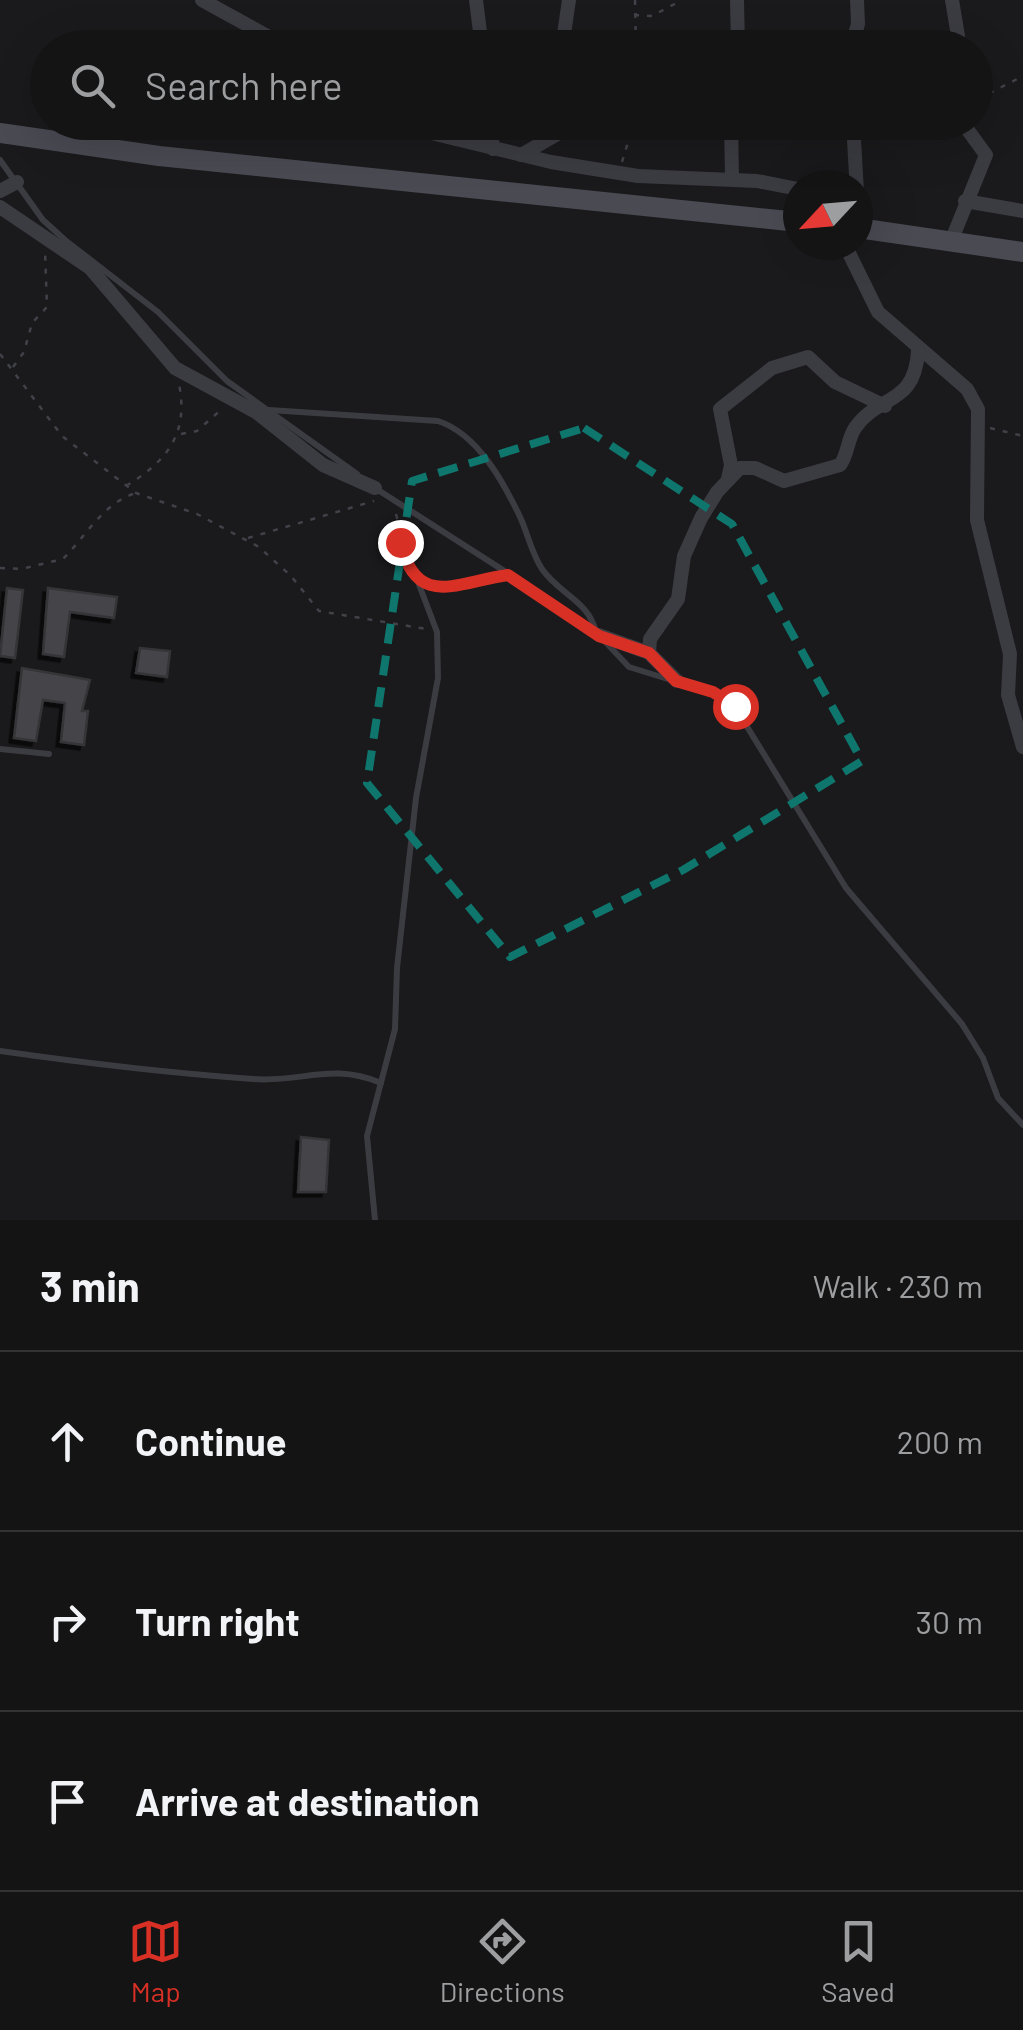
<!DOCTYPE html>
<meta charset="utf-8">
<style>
body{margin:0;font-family:Barlow,sans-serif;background:#212122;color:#f1f3f6}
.compass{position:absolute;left:783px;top:170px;width:90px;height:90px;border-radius:50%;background:#141415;box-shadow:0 10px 40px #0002;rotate:244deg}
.stop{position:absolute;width:30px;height:30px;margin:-22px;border:8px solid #d93025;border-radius:50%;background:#fff}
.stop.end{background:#d93025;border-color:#fff;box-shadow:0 2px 10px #0008}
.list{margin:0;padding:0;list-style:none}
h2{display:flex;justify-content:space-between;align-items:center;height:130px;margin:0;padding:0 40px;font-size:42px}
h2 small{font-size:32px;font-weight:400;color:#9d9ea0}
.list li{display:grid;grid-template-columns:65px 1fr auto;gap:30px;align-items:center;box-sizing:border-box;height:180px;padding:0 40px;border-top:2px solid #333334}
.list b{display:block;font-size:38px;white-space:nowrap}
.list em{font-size:32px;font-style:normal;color:#9d9ea0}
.icon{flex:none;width:55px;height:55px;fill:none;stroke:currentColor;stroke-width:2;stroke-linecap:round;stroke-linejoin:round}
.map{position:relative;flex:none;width:1023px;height:1220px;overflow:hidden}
.search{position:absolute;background:#141415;box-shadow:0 10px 40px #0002;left:30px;right:30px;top:30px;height:110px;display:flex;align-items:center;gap:25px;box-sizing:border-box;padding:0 35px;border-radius:55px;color:#9d9ea0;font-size:38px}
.sheet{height:670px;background:#141415}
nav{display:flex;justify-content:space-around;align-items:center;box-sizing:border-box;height:140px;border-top:2px solid #333334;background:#141415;font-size:28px;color:#9d9ea0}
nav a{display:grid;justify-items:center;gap:5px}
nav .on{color:#d93025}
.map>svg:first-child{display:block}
.building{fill:#444549;stroke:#343438;stroke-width:2.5;filter:url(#shadow)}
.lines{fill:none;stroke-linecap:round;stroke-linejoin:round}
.path{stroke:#414249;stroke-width:2.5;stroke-dasharray:5 8;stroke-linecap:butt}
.lane{stroke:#3b3b42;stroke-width:6}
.street{stroke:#3b3b42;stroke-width:14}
.secondary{stroke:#494a52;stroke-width:20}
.route{stroke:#d93025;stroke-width:12}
.marked{fill:none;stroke:#0f766e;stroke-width:8;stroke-dasharray:20 12;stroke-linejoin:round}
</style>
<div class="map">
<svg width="1023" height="1220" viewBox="0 0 1023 1220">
<defs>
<filter id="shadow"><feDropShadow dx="-4.5" dy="4.5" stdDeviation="0" flood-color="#0009"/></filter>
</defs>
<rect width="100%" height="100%" fill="#1a1a1c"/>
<g class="building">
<polygon points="7,588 23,590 15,658 0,656"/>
<polygon points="48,588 117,597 114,618 70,612 64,657 43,654"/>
<polygon points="140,648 170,651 167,677 136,673"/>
<polygon points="22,668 90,680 82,711 88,711 84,745 61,742 65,703 43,700 36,741 14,738"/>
<polygon points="301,1137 329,1140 326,1192 298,1192"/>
</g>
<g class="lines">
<g class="path">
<polyline points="635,0 636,48"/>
<polyline points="634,15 652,16 682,0"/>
<polyline points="976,93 990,93 1023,76"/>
<polyline points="622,162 634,122"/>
<polyline points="0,354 62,436 136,493 197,514 259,547 291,576 319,611 426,629"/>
<polyline points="13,367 24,352 32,323 47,307 45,251"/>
<polyline points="990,428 1023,436"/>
<polyline points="181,434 197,431 223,408"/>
<path d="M126,486C167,461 189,434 179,384"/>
<polyline points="396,514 411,573"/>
<polyline points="248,538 374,501"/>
<path d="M0,568L21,569L63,559C85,537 102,505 133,494"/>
<polyline points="429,587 495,577"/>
</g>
<g class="lane">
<polyline points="0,160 43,220 65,240 158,312 227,381 357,474"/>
<path d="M269,410L438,421C478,434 504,483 521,519C528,535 532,554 542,569C559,594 588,600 596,632"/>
<polyline points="375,488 559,606 596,632 629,667 713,693 735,707 846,888 962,1024 983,1058 998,1098 1023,1125"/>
<polyline points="0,749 49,754"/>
<path d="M0,1051C84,1063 168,1073 253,1079C302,1083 331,1062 381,1083"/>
<polyline points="375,1220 367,1136 395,1029 397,968 416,798 438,678 437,632 418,582"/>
</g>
<g class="street">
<polyline points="202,0 289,48"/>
<polyline points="476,0 482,48"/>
<polyline points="737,0 738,48"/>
<polyline points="952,0 960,48"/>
<polyline points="562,48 569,0"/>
<polyline points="851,48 858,24 857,0"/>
<polyline points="386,122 551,162 638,176 757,181 798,189"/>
<polyline points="490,122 493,149"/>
<polyline points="731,122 732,179"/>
<polyline points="853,122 859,228"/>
<polyline points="521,155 561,132 566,122"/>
<polyline points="0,191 17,182"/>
<polyline points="965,201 1023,211"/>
<polyline points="0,207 90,268 175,368 256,412 323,465 375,488"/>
<polyline points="950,244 986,155 962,122"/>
<polyline points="845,245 878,312 967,389 978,409 977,520 1010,654 1008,695 1023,747"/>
<polyline points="728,479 731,465 720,409 772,368 808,357 835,382 885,406"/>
<polyline points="599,635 649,653 677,681"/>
<path d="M649,653L650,639L678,599L684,556L701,518L717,492L740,468H755L784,481L840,465C848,455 847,440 855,428C878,394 915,406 918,351"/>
</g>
<g class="secondary">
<polyline points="0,133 159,156 798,222"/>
<polyline points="858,228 1023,252"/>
</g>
</g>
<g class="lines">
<path class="route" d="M400,542C417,610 456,582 508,575L599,636L649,653L676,681L713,692L735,706"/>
</g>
<path class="marked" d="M584,428L732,524L862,761L683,870L510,957L367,783L412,481Z"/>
</svg>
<svg class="compass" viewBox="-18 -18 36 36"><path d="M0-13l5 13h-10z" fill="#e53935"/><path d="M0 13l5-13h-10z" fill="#9d9ea0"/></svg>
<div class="stop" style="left:735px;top:706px"></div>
<div class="stop end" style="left:400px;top:542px"></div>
<div class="search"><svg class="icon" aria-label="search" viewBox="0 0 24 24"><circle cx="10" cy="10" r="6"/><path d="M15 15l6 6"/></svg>Search here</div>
</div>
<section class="sheet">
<h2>3 min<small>Walk · 230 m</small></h2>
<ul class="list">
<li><svg class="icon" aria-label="ahead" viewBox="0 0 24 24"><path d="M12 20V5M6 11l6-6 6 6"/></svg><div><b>Continue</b></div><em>200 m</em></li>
<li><svg class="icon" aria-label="right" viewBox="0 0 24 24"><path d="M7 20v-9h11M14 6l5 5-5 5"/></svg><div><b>Turn right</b></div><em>30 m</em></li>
<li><svg class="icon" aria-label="arrive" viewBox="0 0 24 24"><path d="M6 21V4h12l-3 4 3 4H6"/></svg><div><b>Arrive at destination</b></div></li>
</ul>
</section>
<nav>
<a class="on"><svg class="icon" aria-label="map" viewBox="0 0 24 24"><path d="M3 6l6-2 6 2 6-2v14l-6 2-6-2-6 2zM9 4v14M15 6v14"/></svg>Map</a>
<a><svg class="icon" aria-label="directions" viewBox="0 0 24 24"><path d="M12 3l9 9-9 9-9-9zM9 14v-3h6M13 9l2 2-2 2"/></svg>Directions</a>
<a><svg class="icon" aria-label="saved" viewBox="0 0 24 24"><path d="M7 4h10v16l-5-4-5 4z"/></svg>Saved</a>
</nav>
